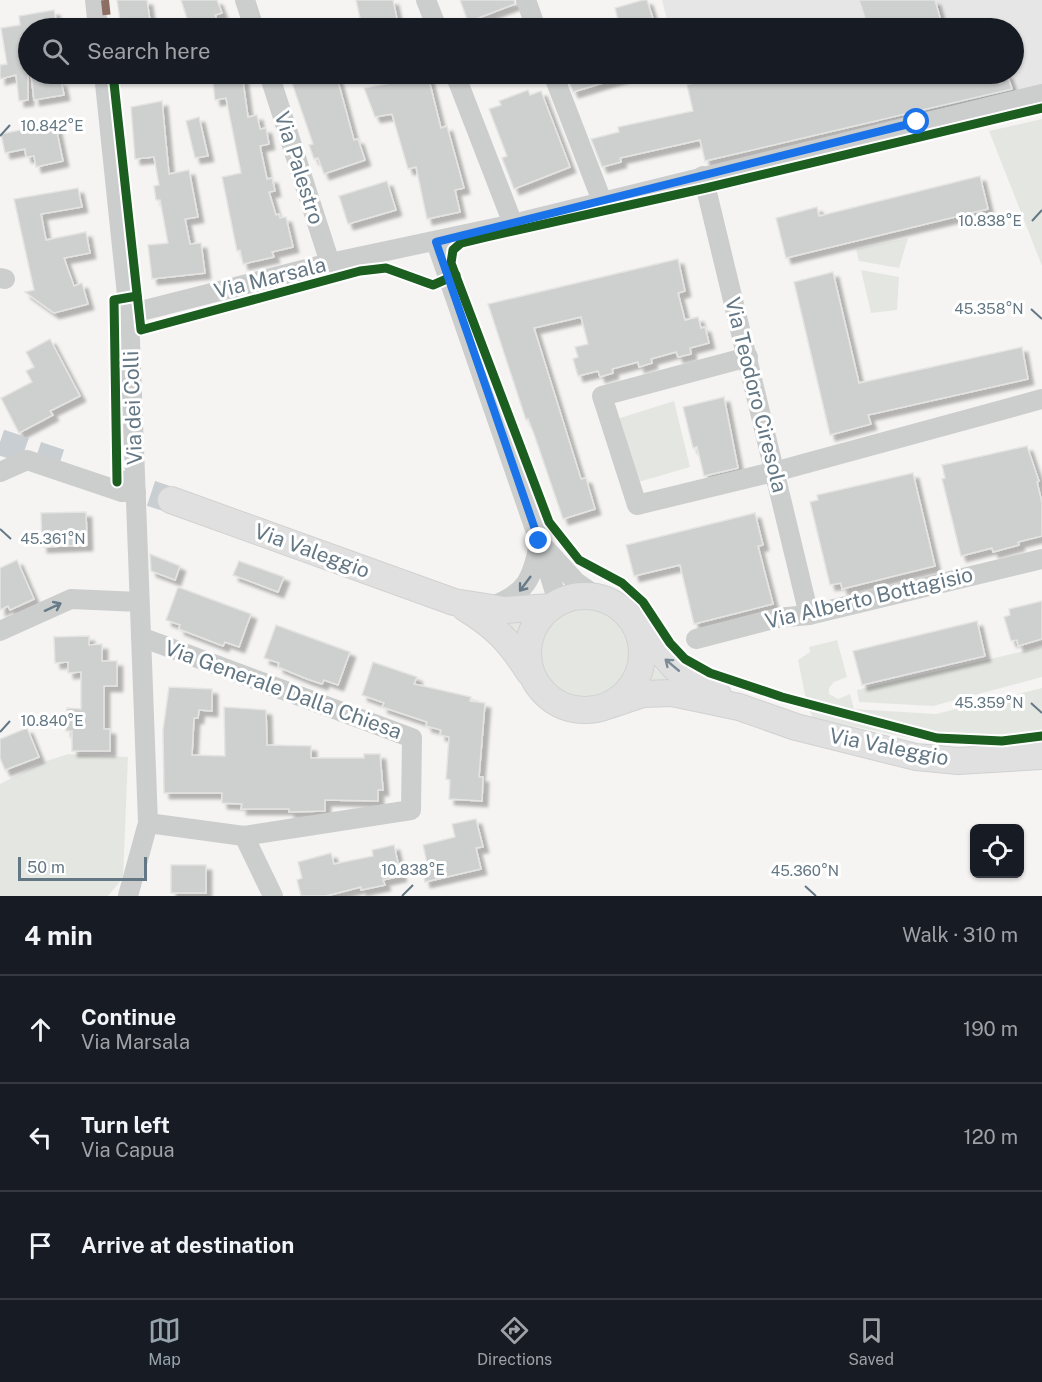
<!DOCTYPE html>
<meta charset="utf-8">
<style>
body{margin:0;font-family:"Public Sans",sans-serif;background:#20242c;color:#f1f3f6}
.controls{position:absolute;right:18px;bottom:18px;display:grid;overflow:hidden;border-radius:9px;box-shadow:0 2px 4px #0004}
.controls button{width:54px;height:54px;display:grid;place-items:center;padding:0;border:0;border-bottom:2px solid #363941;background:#171b24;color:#f1f3f6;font:30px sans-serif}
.scale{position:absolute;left:18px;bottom:15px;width:129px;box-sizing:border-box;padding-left:6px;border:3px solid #637784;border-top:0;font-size:16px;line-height:21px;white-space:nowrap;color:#637784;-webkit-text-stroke:4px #fff;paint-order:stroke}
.stop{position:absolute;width:18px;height:18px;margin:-14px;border:4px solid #1a73e8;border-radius:50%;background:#fff}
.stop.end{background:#1a73e8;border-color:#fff;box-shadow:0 2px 6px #0008}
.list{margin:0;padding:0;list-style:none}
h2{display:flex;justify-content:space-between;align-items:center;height:78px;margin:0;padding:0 24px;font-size:26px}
h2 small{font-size:20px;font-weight:400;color:#9ea1a6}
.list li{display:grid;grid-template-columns:39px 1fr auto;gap:18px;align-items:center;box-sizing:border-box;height:108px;padding:0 24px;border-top:2px solid #363941}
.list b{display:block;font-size:22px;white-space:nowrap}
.list p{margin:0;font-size:20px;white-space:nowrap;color:#9ea1a6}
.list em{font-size:20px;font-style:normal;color:#9ea1a6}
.icon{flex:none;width:33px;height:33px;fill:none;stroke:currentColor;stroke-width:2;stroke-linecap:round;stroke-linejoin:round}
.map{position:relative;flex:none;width:1042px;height:896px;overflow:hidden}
.search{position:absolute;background:#171b24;box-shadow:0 2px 4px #0004;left:18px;right:18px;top:18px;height:66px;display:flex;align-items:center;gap:15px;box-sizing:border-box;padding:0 21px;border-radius:33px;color:#9ea1a6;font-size:22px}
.sheet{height:402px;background:#171b24}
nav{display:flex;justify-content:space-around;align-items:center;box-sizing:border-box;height:84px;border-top:2px solid #363941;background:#171b24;font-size:16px;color:#9ea1a6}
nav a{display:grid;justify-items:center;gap:3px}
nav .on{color:#96a3ab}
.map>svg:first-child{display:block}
.built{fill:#e5e6e5}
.green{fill:#e4e7e1}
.building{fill:#cecfcf;stroke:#e4e4e2;stroke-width:1.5;filter:url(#shadow)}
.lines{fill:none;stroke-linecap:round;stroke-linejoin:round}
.major-tunnel{stroke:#c9ced2;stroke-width:26;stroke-dasharray:26 13;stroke-linecap:butt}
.major-casing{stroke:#d1d1d1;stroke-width:28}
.minor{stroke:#cccece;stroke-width:20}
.major{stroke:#e0e0e1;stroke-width:26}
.quiet{stroke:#8d6e63;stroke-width:8;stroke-dasharray:15 8;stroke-linecap:butt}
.cycleway-casing{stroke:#fff;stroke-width:13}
.cycleway{stroke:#1b5e20;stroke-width:9}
.oneway{stroke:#687b88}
.oneway2{stroke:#7c8c97}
.route{stroke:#1a73e8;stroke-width:8}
.ticks{fill:none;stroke:#637784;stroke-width:2}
.labels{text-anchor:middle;stroke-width:6;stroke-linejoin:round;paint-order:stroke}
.street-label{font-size:21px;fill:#637784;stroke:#fff}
.ticks-label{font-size:15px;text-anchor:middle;fill:#637784;stroke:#fff;stroke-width:6;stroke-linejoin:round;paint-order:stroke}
</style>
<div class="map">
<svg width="1042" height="896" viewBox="0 0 1042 896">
<defs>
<filter id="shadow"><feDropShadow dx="5.5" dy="5.5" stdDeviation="1.5" flood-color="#0004"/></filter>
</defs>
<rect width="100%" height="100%" fill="#f5f4f3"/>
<g class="built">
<polygon points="662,0 1042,0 1042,86 879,122 864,74 1014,74 1014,28 669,28"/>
<polygon points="683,74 720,74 687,85"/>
</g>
<g class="green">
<polygon points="1042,119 1042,266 989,131"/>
<polygon points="908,238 899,268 859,261 856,249"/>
<polygon points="861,270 899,277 897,310 871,313"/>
<polygon points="674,401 690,467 635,483 617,419"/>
<circle cx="585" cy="653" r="45"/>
<polygon points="528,620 520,641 502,624"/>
<polygon points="837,640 847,677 834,682 829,688 829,694 838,699 850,694 854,709 936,714 1042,688 1042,742 955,745 920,740 813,718 807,705 798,660 810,652 809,647"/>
<polygon points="1042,647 1042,677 933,706 859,702 857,690"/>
<polygon points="650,664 671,682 645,685"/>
<polygon points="68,754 128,757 123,878 108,896 0,896 0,784 41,763"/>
</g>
<g class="building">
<polygon points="117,0 147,0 151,28 121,28"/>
<polygon points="181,0 217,0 222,13 215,15 220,28 190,28"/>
<polygon points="356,0 393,0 399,28 362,28"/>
<polygon points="460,0 514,0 515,4 468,22"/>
<polygon points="643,0 647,0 655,25 652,28 620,28 615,8"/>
<polygon points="859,0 935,0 943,28 868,28"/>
<polygon points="54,10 57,24 53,25 54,28 28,28 28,100 19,101 16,75 0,79 0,65 7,64 1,28 20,25 19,16"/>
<polygon points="31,74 55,74 57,82 61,81 64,95 34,100"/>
<polygon points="212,74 242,74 248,117 257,115 260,129 266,128 269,144 260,146 267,179 272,178 275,191 269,192 276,215 279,214 280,218 286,217 293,247 272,252 274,257 243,264 240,250 237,251 222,177 241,173 226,98 215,100"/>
<polygon points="320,74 336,74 354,140 358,139 365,160 324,174 318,158 314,159 309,145 313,144 292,83"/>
<polygon points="566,74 623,74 623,77 573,92"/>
<polygon points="720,74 1007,74 1012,89 705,161 700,140 620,158 621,162 602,167 591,139 619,132 618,127 693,111 687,85"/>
<polygon points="428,76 441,128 447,126 464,188 455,190 460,212 427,219 416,167 408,169 392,114 375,117 364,88"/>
<polygon points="528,90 530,95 541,91 570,167 514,189 502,158 507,156 489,109 501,105 499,101"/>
<polygon points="162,101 169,174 189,170 198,217 185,219 190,244 201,243 205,273 152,279 148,245 168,243 160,200 156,200 154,186 159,185 154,157 135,159 131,107"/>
<polygon points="199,117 208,156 195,158 186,121"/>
<polygon points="55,123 63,161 36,167 34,156 26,157 25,149 5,153 1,134"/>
<polygon points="980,176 988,209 786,258 776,218 817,207 819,216"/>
<polygon points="387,181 396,210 348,224 339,196"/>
<polygon points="78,188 82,207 41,214 46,240 86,232 90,253 64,258 74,286 82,283 88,304 54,313 25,292 34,290 14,199"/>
<polygon points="678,259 685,291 678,293 685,320 698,317 701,328 705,327 709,343 690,348 691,354 678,357 676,352 651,359 652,363 639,367 638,362 612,369 613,373 600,377 598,371 578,376 573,359 578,357 575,347 588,344 581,317 534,328 581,479 586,478 595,509 563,519 534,434 528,419 526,420 488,304"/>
<polygon points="833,272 859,383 1022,347 1028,379 868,415 871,424 830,435 794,282"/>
<polygon points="50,339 80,396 50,411 53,415 19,433 1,398 32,382 26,371 34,367 26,352"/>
<polygon points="724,397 738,468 704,476 697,447 693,448 683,407"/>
<polygon points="1027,446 1039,481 1037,482 1042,503 1042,536 1018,542 1019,545 993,552 992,548 961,556 942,479 945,478 942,465"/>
<polygon points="913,473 935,566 842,589 841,583 830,585 810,502 818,500 817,495"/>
<polygon points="86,512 87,545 42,547 41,513"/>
<polygon points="755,513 763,545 758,546 773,604 694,624 680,565 634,576 626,545"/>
<polygon points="150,554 180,566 175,580 151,571"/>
<polygon points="17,560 34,599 10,610 8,606 0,610 0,568"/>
<polygon points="239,561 284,577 278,592 233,575"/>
<polygon points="178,587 251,614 239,647 225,642 223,646 197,636 179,629 180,625 166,620"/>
<polygon points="1042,601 1042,639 1018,646 1017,640 1011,641 1004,617 1010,615 1009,609"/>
<polygon points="977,621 985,656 862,685 853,651"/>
<polygon points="276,625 350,652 338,685 324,680 322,684 307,679 278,667 279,663 264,658"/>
<polygon points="89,636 89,645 102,644 102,661 117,661 117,686 104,686 104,729 110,729 110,751 72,751 72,731 66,731 67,708 81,709 81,672 68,673 68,662 55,663 54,637"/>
<polygon points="373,662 417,677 414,684 471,697 470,701 485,703 479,777 483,777 482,801 449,799 450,780 446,779 449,737 440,735 441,730 426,726 427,722 382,707 384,703 362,695"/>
<polygon points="169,687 212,689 212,711 199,710 198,718 194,718 192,755 225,756 224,707 266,710 267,745 311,746 311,758 364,758 364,754 380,754 383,790 378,790 378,801 325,800 325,811 289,812 289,809 241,809 242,804 222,803 222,793 164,793 163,730"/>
<polygon points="27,728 39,757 5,770 0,758 0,739"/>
<polygon points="476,819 483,847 476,848 481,869 425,882 421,864 427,863 423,845 455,837 452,824"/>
<polygon points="394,845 401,876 383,880 385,885 361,890 361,887 326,896 301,896 297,880 302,878 298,862 331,853 334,864 373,856 372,850"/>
<rect x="171" y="865" width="35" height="28"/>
</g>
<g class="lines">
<g class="major-tunnel">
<polyline points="0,442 60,462"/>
<polyline points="114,481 171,500"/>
</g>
<defs>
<g id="major">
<polyline points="171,500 454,602 505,610 551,607"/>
<circle cx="585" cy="653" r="57"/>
<path d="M465,608C496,627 510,642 529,672"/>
<polyline points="637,627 675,668 718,695"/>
<polyline points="610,705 643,694 672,693 739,707 796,727 916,757 958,761 1042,756"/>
</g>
</defs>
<use href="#major" class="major-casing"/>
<g class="minor">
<polyline points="95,0 98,28"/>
<polyline points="245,0 254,28"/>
<polyline points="426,0 437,28"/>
<polyline points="526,0 536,28"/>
<polyline points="104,74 129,314 148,823 128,896"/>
<polyline points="269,74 330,263"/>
<polyline points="455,74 513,224"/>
<polyline points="553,74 602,201"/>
<polyline points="703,176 809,615"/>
<polyline points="436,242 539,541 558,602"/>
<polyline points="0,278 5,279"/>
<polyline points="129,314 330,263 513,224 1042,94"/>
<polyline points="748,357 602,396 637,505 785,469 1042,399"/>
<polyline points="0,472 27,460 122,492 136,492"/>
<polyline points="545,548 576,582 599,598"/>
<path d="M489,607C526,594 532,580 539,544"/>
<polyline points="0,631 71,599 139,602"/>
<polyline points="141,637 412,738 411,810 244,836 148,823"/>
<polyline points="696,639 777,618 809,615 1042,559"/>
<polyline points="244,836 273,896"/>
</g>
<use href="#major" class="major"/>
<polyline class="quiet" points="105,0 108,28"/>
<defs>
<g id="cycleway">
<polyline points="113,74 141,330 360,271 386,268 433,285 456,275"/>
<polyline points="1042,108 706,188 486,237 461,243 453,250 451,263 549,522 579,560 622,583 643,602 670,643 685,659 710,673 782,697 937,738 1002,741 1042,736"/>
<polyline points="117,482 114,300 137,296"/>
</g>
</defs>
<use href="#cycleway" class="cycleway-casing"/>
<use href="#cycleway" class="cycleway"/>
</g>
<defs><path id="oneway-shaft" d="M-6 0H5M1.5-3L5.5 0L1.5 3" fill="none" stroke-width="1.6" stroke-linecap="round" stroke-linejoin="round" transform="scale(1.5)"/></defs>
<g class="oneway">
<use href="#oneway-shaft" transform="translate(525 584) rotate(127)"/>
<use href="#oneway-shaft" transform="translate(53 607) rotate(-25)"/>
</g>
<use class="oneway2" href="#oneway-shaft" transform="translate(672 665) rotate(-140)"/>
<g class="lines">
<polyline class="route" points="539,541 436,242 917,122"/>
</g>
<path class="ticks" d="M0,136L10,125M1032,221L1042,210M1031,309L1042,319M0,529L11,539M1031,703L1042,713M0,732L10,721M805,886L816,896M402,896L413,885"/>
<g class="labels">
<g class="street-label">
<text transform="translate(299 168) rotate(72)" y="7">Via Palestro</text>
<text transform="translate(270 278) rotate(-14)" y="7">Via Marsala</text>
<text transform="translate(756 395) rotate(76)" y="7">Via Teodoro Ciresola</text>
<text transform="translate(133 408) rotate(-92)" y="7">Via dei Colli</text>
<text transform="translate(312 551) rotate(20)" y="7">Via Valeggio</text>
<text transform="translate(869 598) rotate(-13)" y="7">Via Alberto Bottagisio</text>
<text transform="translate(283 690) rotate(20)" y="7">Via Generale Dalla Chiesa</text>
<text transform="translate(889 747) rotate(11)" y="7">Via Valeggio</text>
</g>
</g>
<g class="ticks-label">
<text x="52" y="131">10.842°E</text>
<text x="990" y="226">10.838°E</text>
<text x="989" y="314">45.358°N</text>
<text x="53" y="544">45.361°N</text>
<text x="989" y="708">45.359°N</text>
<text x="52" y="726">10.840°E</text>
<text x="413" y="875">10.838°E</text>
<text x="805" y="876">45.360°N</text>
</g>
</svg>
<div class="controls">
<button><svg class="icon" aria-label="locate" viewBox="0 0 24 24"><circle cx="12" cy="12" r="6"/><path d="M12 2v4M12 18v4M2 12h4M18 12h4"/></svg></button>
</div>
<div class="scale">50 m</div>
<div class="stop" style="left:917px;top:122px"></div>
<div class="stop end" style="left:539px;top:541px"></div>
<div class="search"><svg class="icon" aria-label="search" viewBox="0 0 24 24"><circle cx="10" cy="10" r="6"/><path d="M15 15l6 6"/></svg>Search here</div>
</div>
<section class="sheet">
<h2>4 min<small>Walk · 310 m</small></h2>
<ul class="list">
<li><svg class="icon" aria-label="ahead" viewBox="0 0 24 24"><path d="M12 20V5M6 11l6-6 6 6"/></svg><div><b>Continue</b><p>Via Marsala</p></div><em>190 m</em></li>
<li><svg class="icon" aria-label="left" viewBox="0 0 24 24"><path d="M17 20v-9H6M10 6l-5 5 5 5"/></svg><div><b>Turn left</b><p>Via Capua</p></div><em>120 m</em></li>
<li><svg class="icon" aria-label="arrive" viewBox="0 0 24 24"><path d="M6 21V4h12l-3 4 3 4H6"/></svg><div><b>Arrive at destination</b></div></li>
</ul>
</section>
<nav>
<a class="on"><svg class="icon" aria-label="map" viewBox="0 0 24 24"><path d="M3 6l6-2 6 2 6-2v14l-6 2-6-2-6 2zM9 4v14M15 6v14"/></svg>Map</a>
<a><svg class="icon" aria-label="directions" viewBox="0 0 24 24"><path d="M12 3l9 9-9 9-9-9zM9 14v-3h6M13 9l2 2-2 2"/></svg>Directions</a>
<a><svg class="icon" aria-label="saved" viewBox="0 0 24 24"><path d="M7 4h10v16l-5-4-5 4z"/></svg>Saved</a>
</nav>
